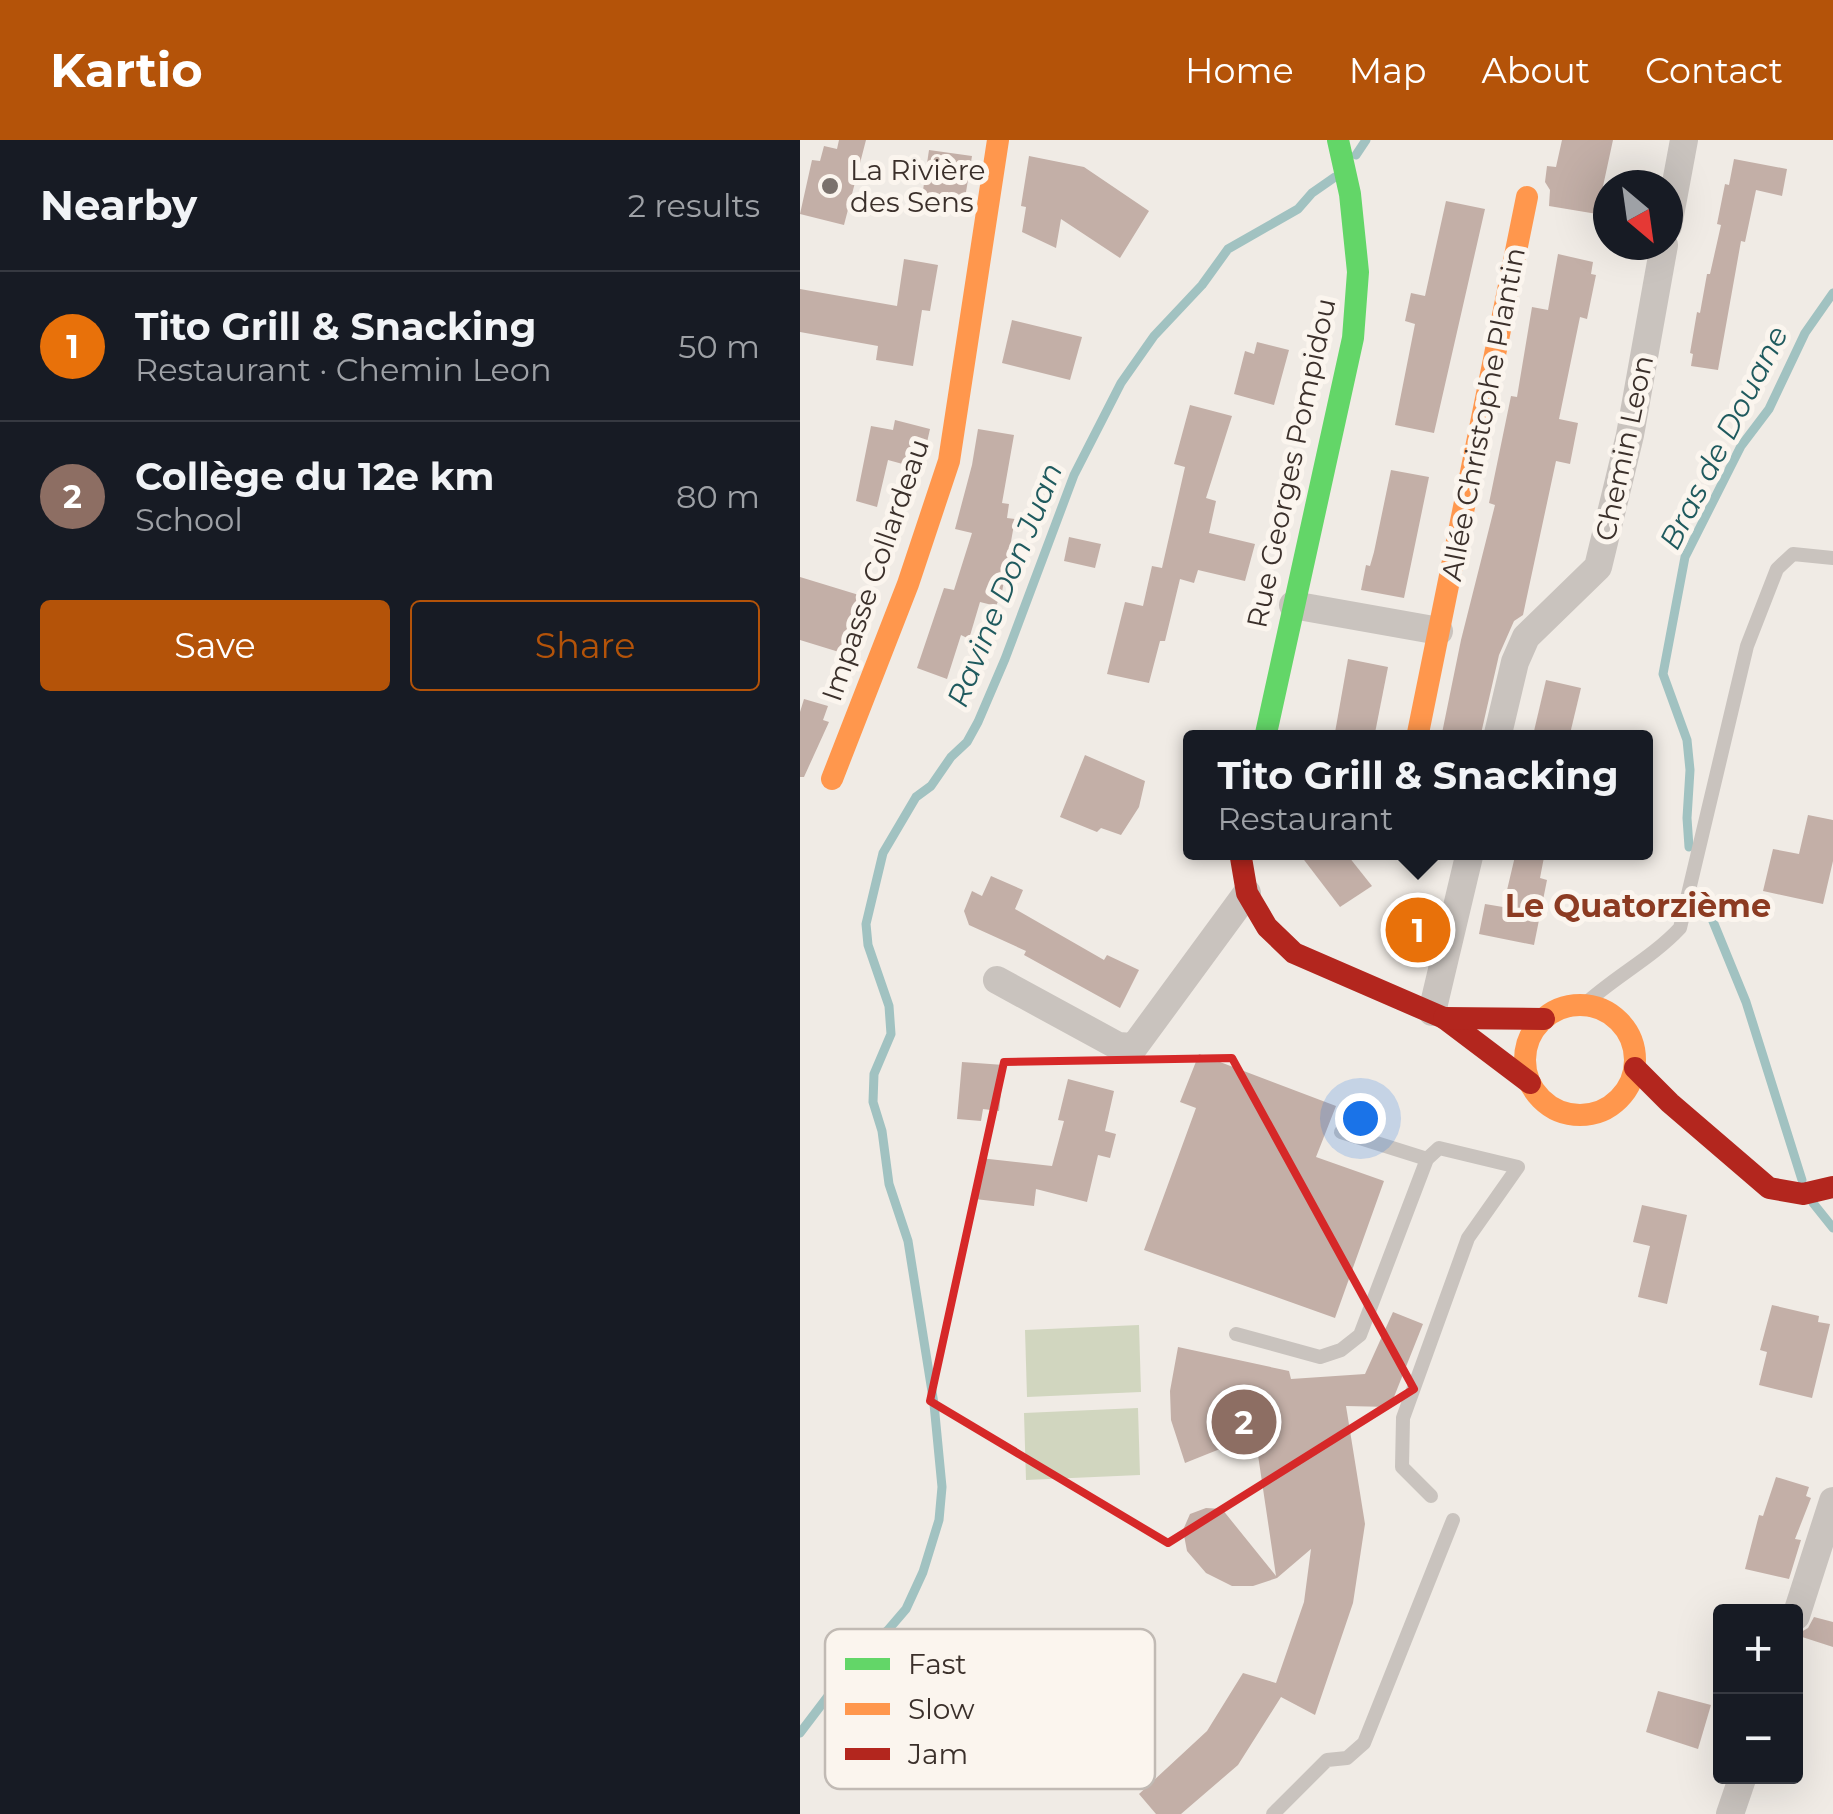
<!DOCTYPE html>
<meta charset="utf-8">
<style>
body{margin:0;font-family:Montserrat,sans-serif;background:#20242c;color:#f1f3f6}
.controls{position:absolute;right:30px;bottom:30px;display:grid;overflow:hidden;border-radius:10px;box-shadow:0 10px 40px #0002}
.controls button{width:90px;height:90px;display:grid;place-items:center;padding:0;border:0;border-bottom:2px solid #363941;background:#171b24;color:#f1f3f6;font:50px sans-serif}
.compass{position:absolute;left:793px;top:30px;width:90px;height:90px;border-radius:50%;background:#171b24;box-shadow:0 10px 40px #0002;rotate:151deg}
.you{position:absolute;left:560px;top:978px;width:35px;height:35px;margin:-25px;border:8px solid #fff;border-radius:50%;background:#1a73e8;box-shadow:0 0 0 15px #1a73e833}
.badge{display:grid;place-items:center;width:65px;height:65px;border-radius:50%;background:#b45309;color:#fff;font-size:32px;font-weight:700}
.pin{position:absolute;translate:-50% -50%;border:5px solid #fff;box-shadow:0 2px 10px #0006}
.popup{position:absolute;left:383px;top:590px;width:470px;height:130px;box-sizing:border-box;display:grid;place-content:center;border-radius:10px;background:#171b24;filter:drop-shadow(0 2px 8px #0005);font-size:32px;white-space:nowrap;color:#9ea1a6}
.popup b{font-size:38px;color:#f1f3f6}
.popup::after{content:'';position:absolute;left:50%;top:100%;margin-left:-20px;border:20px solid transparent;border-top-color:#171b24}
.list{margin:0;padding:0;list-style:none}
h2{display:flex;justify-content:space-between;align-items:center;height:130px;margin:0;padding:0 40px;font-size:42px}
h2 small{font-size:32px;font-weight:400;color:#9ea1a6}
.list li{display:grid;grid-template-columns:65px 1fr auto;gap:30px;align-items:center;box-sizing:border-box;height:150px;padding:0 40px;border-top:2px solid #363941}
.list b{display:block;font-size:38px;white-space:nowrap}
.list p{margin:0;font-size:32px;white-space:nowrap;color:#9ea1a6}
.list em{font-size:32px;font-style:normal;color:#9ea1a6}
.actions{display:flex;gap:20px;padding:30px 40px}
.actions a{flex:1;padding:22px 0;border:2px solid #b45309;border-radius:10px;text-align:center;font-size:35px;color:#b45309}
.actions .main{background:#b45309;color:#fff}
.map{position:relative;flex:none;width:1033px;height:1674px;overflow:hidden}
header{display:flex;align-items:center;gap:60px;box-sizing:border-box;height:140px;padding:0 50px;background:#b45309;color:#fff}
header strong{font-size:48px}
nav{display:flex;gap:55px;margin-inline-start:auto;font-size:35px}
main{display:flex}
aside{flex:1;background:#171b24}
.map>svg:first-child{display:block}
.green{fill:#d1d6bf}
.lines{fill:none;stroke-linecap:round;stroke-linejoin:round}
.stream{stroke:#a1c2c1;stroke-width:9}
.building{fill:#c3afa7}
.lane{stroke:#c9c3be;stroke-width:14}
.street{stroke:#c9c3be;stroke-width:28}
.fast{stroke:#63d668;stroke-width:22}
.slow{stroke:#ff974d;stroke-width:22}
.jam{stroke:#b3261e;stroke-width:22}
.marked{fill:none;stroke:#d62828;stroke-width:8;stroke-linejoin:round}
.poi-dot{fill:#7a716c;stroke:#fbf5ee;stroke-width:4}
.labels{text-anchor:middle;stroke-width:10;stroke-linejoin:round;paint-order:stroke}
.poi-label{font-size:28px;fill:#3b302b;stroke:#fbf5ee;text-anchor:start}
.street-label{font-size:28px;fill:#3b302b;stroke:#fbf5ee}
.water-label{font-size:30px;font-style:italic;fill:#1f5a5e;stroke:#fbf5ee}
.quarter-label{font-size:32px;font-weight:bold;fill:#8c3b22;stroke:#fbf5ee}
.key{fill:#fbf5ee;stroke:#c1bab4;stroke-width:2.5}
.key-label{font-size:28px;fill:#3b302b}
</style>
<header>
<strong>Kartio</strong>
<nav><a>Home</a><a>Map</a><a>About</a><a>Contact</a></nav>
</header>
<main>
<aside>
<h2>Nearby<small>2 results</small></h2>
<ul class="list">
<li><span class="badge" style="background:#e8710a">1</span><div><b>Tito Grill &amp; Snacking</b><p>Restaurant · Chemin Leon</p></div><em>50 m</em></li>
<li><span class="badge" style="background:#8d6e63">2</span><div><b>Collège du 12e km</b><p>School</p></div><em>80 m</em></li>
</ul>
<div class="actions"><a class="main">Save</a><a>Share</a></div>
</aside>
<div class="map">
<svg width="1033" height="1674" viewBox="0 0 1033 1674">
<rect width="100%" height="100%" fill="#f0ebe5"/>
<g class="green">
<polygon points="339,1185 341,1252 227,1257 225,1190"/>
<polygon points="338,1268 340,1335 226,1340 224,1273"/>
</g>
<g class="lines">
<g class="stream">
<polyline points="556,15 566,0"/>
<polyline points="889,707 887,678 890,630 887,600 863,534 885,417 941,306 969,269 1005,193 1033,153"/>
<polyline points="910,774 946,862 1002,1040"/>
<polyline points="1013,1063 1033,1088"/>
<polyline points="0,1593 60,1514 88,1490 106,1469 123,1432 139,1380 142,1347 134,1264 108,1101 89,1044 82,991 73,962 74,934 91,894 89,866 68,805 66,784 83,713 116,657 131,646 151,617 167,602 178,582 205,519 274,335 321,243 354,196 402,145 428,109 498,69 512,53 535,37"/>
</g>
</g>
<g class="building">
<polygon points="39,0 66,0 44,85 0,74 12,20 20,21 24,6 37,9"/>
<polygon points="762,0 813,0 797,74 749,66 750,50 745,42 747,26 756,27"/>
<polygon points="129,10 172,16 164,64 122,57"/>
<polygon points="229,16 284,27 349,71 320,118 261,79 256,108 222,92 226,67 221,66"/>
<polygon points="934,19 987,29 982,56 956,50 945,102 941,101 918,230 891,226 893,214 890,213 897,172 900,173 907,134 910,134 921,85 917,84 925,44 929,45"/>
<polygon points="646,61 685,69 634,293 595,285 615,184 605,181 611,153 625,156"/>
<polygon points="758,114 793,122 791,134 796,135 787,179 780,177 759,279 778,283 770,324 756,321 723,475 714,481 699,515 680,598 641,598 661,500 695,365 689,363 711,256 717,257 732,167 748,170"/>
<polygon points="104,119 138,125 130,171 122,170 113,226 76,220 78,206 0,192 0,149 97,166"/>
<polygon points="212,180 282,197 270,240 202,223"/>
<polygon points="457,202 489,210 474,265 434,254 445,211 454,214"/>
<polygon points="390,265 432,276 406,358 416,361 409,393 455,404 445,441 398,430 394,443 380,439 365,501 360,501 349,543 307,534 325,462 343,466 352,426 362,428 385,327 374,324"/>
<polygon points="95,280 130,289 121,329 88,320 77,367 56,361 71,286 93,290"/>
<polygon points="178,289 214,295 202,363 209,364 207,378 215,379 202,452 196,466 180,462 169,499 161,495 147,539 117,528 144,448 154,450 172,393 155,389 172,325"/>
<polygon points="591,330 629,337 604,458 561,450 566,425 570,426 574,412"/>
<polygon points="269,397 301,404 295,428 264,421"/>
<polygon points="0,437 72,459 52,516 0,500"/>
<polygon points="548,519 588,527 574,598 534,598"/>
<polygon points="746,540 781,548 769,598 734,591"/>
<polygon points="4,559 28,566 23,580 29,582 4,637 0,637 0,572"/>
<polygon points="285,615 345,641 339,667 321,695 301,688 297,692 260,677"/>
<polygon points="1008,675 1033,680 1033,721 1023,764 963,751 973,709 999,714"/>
<polygon points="498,712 545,712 572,746 540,767"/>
<polygon points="716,712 745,712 740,738 747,740 734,805 679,794 685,764 703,767"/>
<polygon points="191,736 223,750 215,769 304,820 307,815 339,830 320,868 224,815 226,811 169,785 164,771 172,751 182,756"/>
<polygon points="595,761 638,770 629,807 588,798"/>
<polygon points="399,914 536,966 516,1017 584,1041 535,1178 344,1110 396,968 380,962"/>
<polygon points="162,922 204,925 199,971 183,969 181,981 157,979"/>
<polygon points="268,939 314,951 305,991 316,994 310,1018 298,1015 287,1062 236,1049 234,1066 175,1059 180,1018 252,1026 264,981 258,980"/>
<polygon points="842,1065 887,1075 867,1164 838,1157 850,1106 833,1102"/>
<polygon points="972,1165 1019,1176 1018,1182 1030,1184 1012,1258 959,1245 967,1212 960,1210"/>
<polygon points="593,1172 623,1184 590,1267 546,1266 565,1384 553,1463 515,1575 481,1557 438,1625 381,1674 356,1674 339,1654 407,1591 443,1533 476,1543 504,1462 511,1409 477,1438 453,1446 432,1446 406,1433 387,1411 383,1390 390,1374 406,1368 422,1369 476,1436 455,1295 385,1323 371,1280 370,1251 378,1207 489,1231 491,1239 565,1234"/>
<polygon points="976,1337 1009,1347 1006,1356 1011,1358 995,1399 1001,1400 989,1439 945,1429 959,1375 963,1376"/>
<polygon points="1014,1477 1033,1482 1033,1507 996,1495 1008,1488"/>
<polygon points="858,1551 911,1565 898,1609 846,1592"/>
</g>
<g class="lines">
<g class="lane">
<path d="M784,865C814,837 852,818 880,788L947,506L977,429L993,414L1033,418"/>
<polyline points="541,992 627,1019"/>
<polyline points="436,1194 520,1217 541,1210 560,1195 627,1019 639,1008 718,1027 668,1098 603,1278 602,1327 631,1356"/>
<polyline points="473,1674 527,1620 547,1618 564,1603 653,1380"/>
</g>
<g class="street">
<polyline points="868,86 884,0"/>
<polyline points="493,465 639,491"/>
<polyline points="697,598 715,522 726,497 798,427 830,295 864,105"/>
<polyline points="197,840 318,906 334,907 447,753"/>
<polyline points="632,872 670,712"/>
<polyline points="996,1476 1033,1361"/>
<polyline points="930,1674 943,1636"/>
</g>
<polyline class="fast" points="465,598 553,198 558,132 550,54 538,0"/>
<g class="slow">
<polyline points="617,598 727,57"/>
<polyline points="32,639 108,444 149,321 198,0"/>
<circle cx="780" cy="920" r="55"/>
</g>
<g class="jam">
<polyline points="440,712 447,753 467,787 494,813 644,878 730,943"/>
<polyline points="644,878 744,879"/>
<polyline points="835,928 870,963 969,1048 1003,1054 1033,1047"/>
</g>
</g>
<path class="marked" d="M432,918L614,1249L368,1403L130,1261L204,922Z"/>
<circle class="poi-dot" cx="30" cy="46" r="10"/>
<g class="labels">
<g class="poi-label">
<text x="50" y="40">La Rivière<tspan x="50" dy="32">des Sens</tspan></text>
</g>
<g class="street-label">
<text transform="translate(683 274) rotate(-79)" y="10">Allée Christophe Plantin</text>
<text transform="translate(824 308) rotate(-78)" y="10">Chemin Leon</text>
<text transform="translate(491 323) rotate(-78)" y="10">Rue Georges Pompidou</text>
<text transform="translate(75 430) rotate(-71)" y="10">Impasse Collardeau</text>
</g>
<g class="water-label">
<text transform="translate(924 298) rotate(-63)" y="10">Bras de Douane</text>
<text transform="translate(205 445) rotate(-68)" y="10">Ravine Don Juan</text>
</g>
<g class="quarter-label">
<text x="838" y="777">Le Quatorzième</text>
</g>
</g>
<rect x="25" y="1489" width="330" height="160" rx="15" class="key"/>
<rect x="45" y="1518" width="45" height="12" fill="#63d668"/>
<rect x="45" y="1563" width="45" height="12" fill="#ff974d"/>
<rect x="45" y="1608" width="45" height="12" fill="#b3261e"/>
<g class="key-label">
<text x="108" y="1534">Fast</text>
<text x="108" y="1579">Slow</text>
<text x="108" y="1624">Jam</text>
</g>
</svg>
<div class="controls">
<button>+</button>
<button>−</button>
</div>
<svg class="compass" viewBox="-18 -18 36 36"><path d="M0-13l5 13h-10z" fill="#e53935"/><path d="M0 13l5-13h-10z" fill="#9ea1a6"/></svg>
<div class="you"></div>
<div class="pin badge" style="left:618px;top:790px;background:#e8710a">1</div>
<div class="popup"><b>Tito Grill &amp; Snacking</b>Restaurant</div>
<div class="pin badge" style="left:444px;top:1282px;background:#8d6e63">2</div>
</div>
</main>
